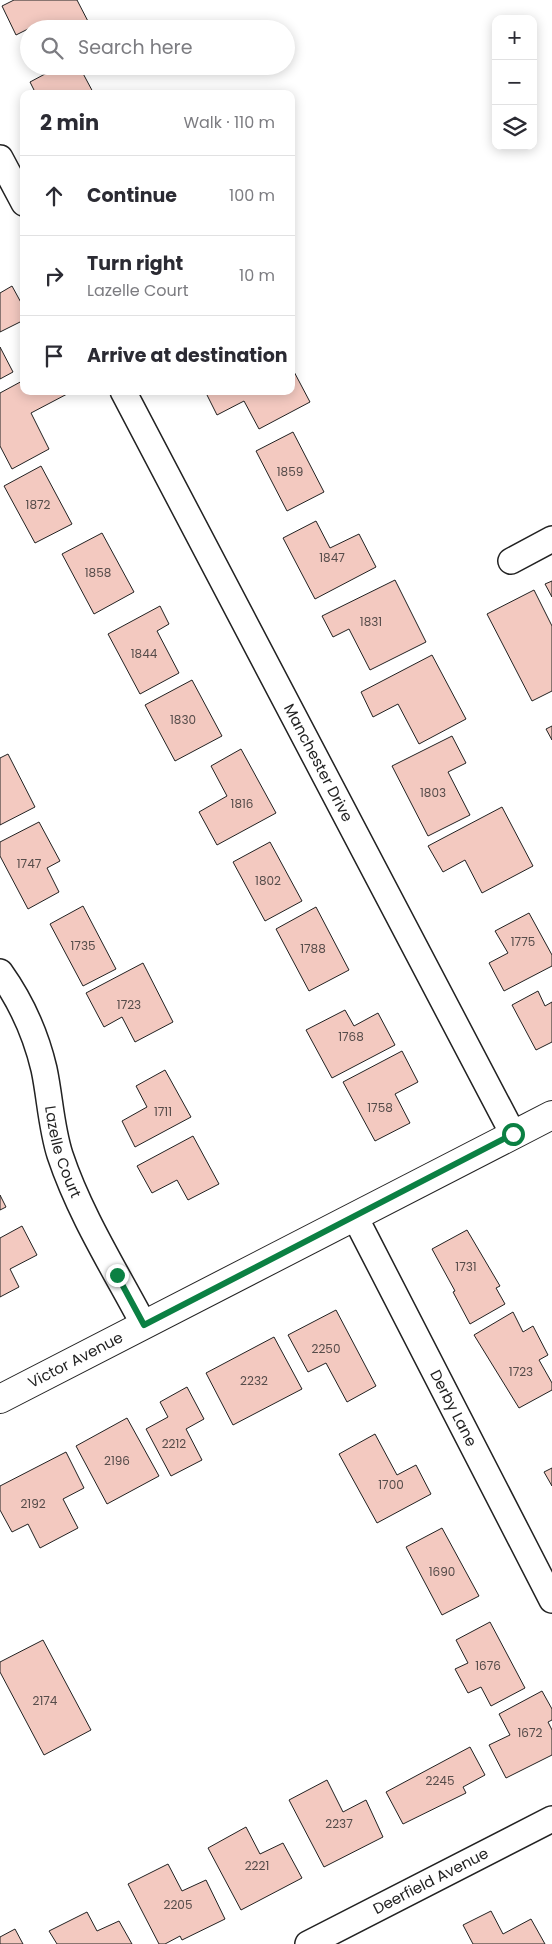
<!DOCTYPE html>
<meta charset="utf-8">
<style>
body{margin:0;font-family:Poppins,sans-serif;background:#f2f2f3;color:#2b2b33}
.controls{position:absolute;right:15px;top:15px;display:grid;overflow:hidden;border-radius:10px;box-shadow:0 2px 12px #0003}
.controls button{width:45px;height:45px;display:grid;place-items:center;padding:0;border:0;border-bottom:1px solid #e1e1e2;background:#fff;color:#2b2b33;font:25px sans-serif}
.stop{position:absolute;width:15px;height:15px;margin:-11px;border:4px solid #0b8043;border-radius:50%;background:#fff}
.stop.end{background:#0b8043;border-color:#fff;box-shadow:0 1px 5px #0008}
.list{margin:0;padding:0;list-style:none}
h2{display:flex;justify-content:space-between;align-items:center;height:65px;margin:0;padding:0 20px;font-size:21px}
h2 small{font-size:16px;font-weight:400;color:#7c7c81}
.list li{display:grid;grid-template-columns:32px 1fr auto;gap:15px;align-items:center;box-sizing:border-box;height:80px;padding:0 20px;border-top:1px solid #e1e1e2}
.list b{display:block;font-size:19px;white-space:nowrap}
.list p{margin:0;font-size:16px;white-space:nowrap;color:#7c7c81}
.list em{font-size:16px;font-style:normal;color:#7c7c81}
.icon{flex:none;width:28px;height:28px;fill:none;stroke:currentColor;stroke-width:2;stroke-linecap:round;stroke-linejoin:round}
.map{position:relative;flex:none;width:552px;height:1944px;overflow:hidden}
.search{position:absolute;background:#fff;box-shadow:0 2px 12px #0003;left:20px;top:20px;width:275px;height:55px;display:flex;align-items:center;gap:12px;box-sizing:border-box;padding:0 18px;border-radius:28px;color:#7c7c81;font-size:19px}
.panel{position:absolute;background:#fff;box-shadow:0 2px 12px #0003;left:20px;top:90px;width:275px;height:305px;border-radius:10px}
.map>svg:first-child{display:block}
.building{fill:#f3c9c0;stroke:#222}
.lines{fill:none;stroke-linecap:round;stroke-linejoin:round}
.minor-casing{stroke:#222;stroke-width:28}
.secondary-casing{stroke:#222;stroke-width:30}
.minor{stroke:#fff;stroke-width:25}
.secondary{stroke:#fff;stroke-width:28}
.route{stroke:#0b8043;stroke-width:6}
.labels{text-anchor:middle;stroke-width:4;stroke-linejoin:round;paint-order:stroke}
.number-label{font-size:12px;fill:#564c4a}
.street-label{font-size:15px;fill:#222;stroke:#fff}
</style>
<div class="map">
<svg width="552" height="1944" viewBox="0 0 552 1944">
<rect width="100%" height="100%" fill="#fff"/>
<g class="building">
<polygon points="14,0 77,0 92,29 40,29 38,24 16,35 2,6"/>
<polygon points="60,66 79,66 94,94 36,94 30,82"/>
<polygon points="12,286 24,308 24,320 0,332 0,293"/>
<polygon points="0,347 13,372 0,379"/>
<polygon points="291,366 310,402 259,429 244,401 217,415 205,391 291,391"/>
<polygon points="24,380 24,391 68,391 69,393 31,413 49,449 12,469 0,446 0,393"/>
<polygon points="293,432 324,492 287,511 256,451"/>
<polygon points="41,466 72,524 35,543 4,486"/>
<polygon points="316,521 330,548 359,534 376,567 315,599 283,538"/>
<polygon points="102,533 134,592 94,614 62,554"/>
<polygon points="395,580 426,642 370,670 349,629 333,637 322,616"/>
<polygon points="552,581 552,597 545,584"/>
<polygon points="534,590 552,626 552,691 532,701 487,614"/>
<polygon points="160,606 169,624 157,631 179,673 140,694 108,634"/>
<polygon points="432,655 466,719 419,744 398,704 373,717 361,692"/>
<polygon points="192,680 222,736 175,761 145,705"/>
<polygon points="552,726 552,740 546,729"/>
<polygon points="452,736 466,763 448,772 470,815 428,836 392,766"/>
<polygon points="241,749 276,813 217,845 199,812 227,796 211,766"/>
<polygon points="8,754 35,807 0,825 0,758"/>
<polygon points="502,807 533,866 482,893 465,860 443,872 428,846"/>
<polygon points="39,822 60,861 47,868 59,892 28,909 0,856 0,842"/>
<polygon points="270,842 302,901 265,921 233,862"/>
<polygon points="83,906 116,969 83,986 50,924"/>
<polygon points="316,907 349,970 309,991 276,929"/>
<polygon points="529,913 552,955 552,966 504,991 489,963 508,953 495,931"/>
<polygon points="143,963 173,1022 135,1042 122,1017 104,1027 86,993"/>
<polygon points="538,991 545,1006 552,1002 552,1042 536,1050 512,1005"/>
<polygon points="345,1010 354,1026 378,1013 395,1045 332,1078 306,1030"/>
<polygon points="402,1051 418,1082 395,1094 410,1123 375,1141 343,1082"/>
<polygon points="165,1070 191,1117 135,1147 122,1121 147,1107 136,1086"/>
<polygon points="193,1136 219,1184 188,1200 177,1180 152,1193 137,1166"/>
<polygon points="0,1195 6,1207 0,1210"/>
<polygon points="22,1226 37,1255 10,1269 19,1287 0,1297 0,1238"/>
<polygon points="467,1230 500,1286 496,1288 505,1304 470,1324 453,1292 455,1291 432,1249"/>
<polygon points="336,1310 376,1386 347,1402 326,1363 308,1372 288,1335"/>
<polygon points="513,1312 523,1332 533,1326 548,1355 539,1360 552,1383 552,1390 519,1408 474,1335"/>
<polygon points="274,1337 302,1389 233,1425 206,1373"/>
<polygon points="187,1387 204,1419 186,1429 202,1460 171,1476 146,1429 168,1417 160,1402"/>
<polygon points="127,1418 159,1476 107,1504 76,1446"/>
<polygon points="375,1434 397,1475 416,1465 431,1494 377,1523 339,1454"/>
<polygon points="66,1452 84,1488 63,1499 78,1528 40,1548 28,1524 12,1532 0,1510 0,1486"/>
<polygon points="552,1468 552,1486 544,1472"/>
<polygon points="442,1528 479,1596 442,1615 406,1547"/>
<polygon points="490,1622 525,1688 491,1706 481,1687 468,1693 455,1669 468,1663 456,1640"/>
<polygon points="43,1640 91,1730 44,1755 0,1672 0,1662"/>
<polygon points="542,1691 552,1709 552,1720 548,1722 552,1730 552,1755 506,1778 489,1745 510,1735 499,1714"/>
<polygon points="470,1747 485,1775 463,1787 466,1793 403,1824 386,1792"/>
<polygon points="327,1780 343,1812 366,1800 383,1837 324,1867 289,1800"/>
<polygon points="246,1827 260,1854 283,1843 302,1878 241,1910 208,1848"/>
<polygon points="168,1864 182,1891 206,1880 225,1919 182,1940 180,1936 165,1944 159,1944 128,1884"/>
<polygon points="491,1911 503,1934 531,1919 545,1944 473,1944 463,1925"/>
<polygon points="87,1912 97,1931 119,1921 132,1944 57,1944 49,1931"/>
<polygon points="15,1929 23,1944 0,1944 0,1937"/>
</g>
<g class="lines">
<defs>
<g id="minor">
<polyline points="0,158 24,203"/>
<path id="s1" d="M123,391L513,1134"/>
<polyline points="511,561 552,539"/>
<path id="s2" d="M0,972C20,1000 36,1035 44,1069C50,1097 51,1127 60,1155C80,1215 115,1270 144,1325"/>
<path id="s3" d="M355,1217L552,1600"/>
<path id="s4" d="M308,1944L552,1819"/>
</g>
<g id="secondary">
<path id="s5" d="M0,1399L552,1115"/>
</g>
</defs>
<use href="#minor" class="minor-casing"/>
<use href="#secondary" class="secondary-casing"/>
<use href="#minor" class="minor"/>
<use href="#secondary" class="secondary"/>
</g>
<g class="lines">
<polyline class="route" points="117,1275 144,1325 513,1134"/>
</g>
<g class="labels">
<g class="number-label">
<text x="290" y="476">1859</text>
<text x="38" y="509">1872</text>
<text x="332" y="562">1847</text>
<text x="98" y="577">1858</text>
<text x="371" y="626">1831</text>
<text x="144" y="658">1844</text>
<text x="183" y="724">1830</text>
<text x="433" y="797">1803</text>
<text x="242" y="808">1816</text>
<text x="29" y="868">1747</text>
<text x="268" y="885">1802</text>
<text x="523" y="946">1775</text>
<text x="83" y="950">1735</text>
<text x="313" y="953">1788</text>
<text x="129" y="1009">1723</text>
<text x="351" y="1041">1768</text>
<text x="380" y="1112">1758</text>
<text x="163" y="1116">1711</text>
<text x="466" y="1271">1731</text>
<text x="326" y="1353">2250</text>
<text x="521" y="1376">1723</text>
<text x="254" y="1385">2232</text>
<text x="174" y="1448">2212</text>
<text x="117" y="1465">2196</text>
<text x="391" y="1489">1700</text>
<text x="33" y="1508">2192</text>
<text x="442" y="1576">1690</text>
<text x="488" y="1670">1676</text>
<text x="45" y="1705">2174</text>
<text x="530" y="1737">1672</text>
<text x="440" y="1785">2245</text>
<text x="339" y="1828">2237</text>
<text x="257" y="1870">2221</text>
<text x="178" y="1909">2205</text>
</g>
<g class="street-label">
<text dy="5" stroke="none"><textPath href="#s1" startOffset="420">Manchester Drive</textPath></text>
<text dy="5" stroke="none"><textPath href="#s2" startOffset="192">Lazelle Court</textPath></text>
<text dy="5" stroke="none"><textPath href="#s5" startOffset="85">Victor Avenue</textPath></text>
<text dy="5" stroke="none"><textPath href="#s3" startOffset="215">Derby Lane</textPath></text>
<text dy="5" stroke="none"><textPath href="#s4" startOffset="138">Deerfield Avenue</textPath></text>
</g>
</g>
</svg>
<div class="controls">
<button>+</button>
<button>−</button>
<button><svg class="icon" aria-label="layers" viewBox="0 0 24 24"><path d="M12 4l9 5-9 5-9-5zM3 14l9 5 9-5"/></svg></button>
</div>
<div class="stop" style="left:513px;top:1134px"></div>
<div class="stop end" style="left:117px;top:1275px"></div>
<div class="search"><svg class="icon" aria-label="search" viewBox="0 0 24 24"><circle cx="10" cy="10" r="6"/><path d="M15 15l6 6"/></svg>Search here</div>
<section class="panel">
<h2>2 min<small>Walk · 110 m</small></h2>
<ul class="list">
<li><svg class="icon" aria-label="ahead" viewBox="0 0 24 24"><path d="M12 20V5M6 11l6-6 6 6"/></svg><div><b>Continue</b></div><em>100 m</em></li>
<li><svg class="icon" aria-label="right" viewBox="0 0 24 24"><path d="M7 20v-9h11M14 6l5 5-5 5"/></svg><div><b>Turn right</b><p>Lazelle Court</p></div><em>10 m</em></li>
<li><svg class="icon" aria-label="arrive" viewBox="0 0 24 24"><path d="M6 21V4h12l-3 4 3 4H6"/></svg><div><b>Arrive at destination</b></div></li>
</ul>
</section>
</div>
